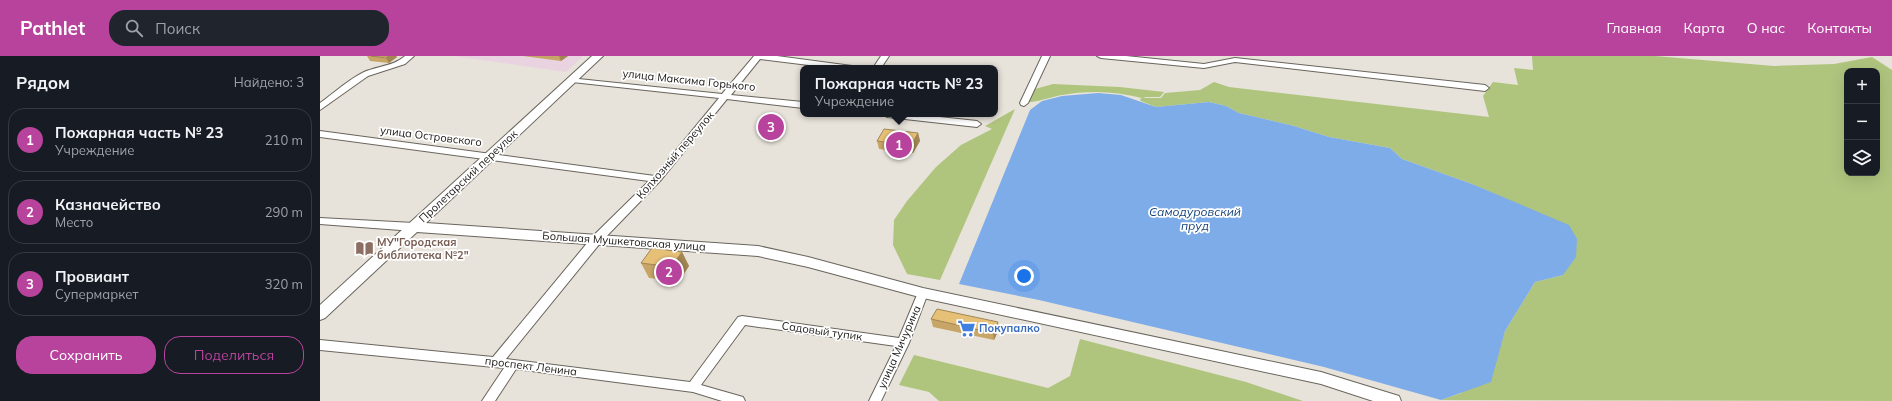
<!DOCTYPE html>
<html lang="ru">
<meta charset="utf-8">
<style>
body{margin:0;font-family:Mulish,sans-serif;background:#20242c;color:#f1f3f6}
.controls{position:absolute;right:12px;top:12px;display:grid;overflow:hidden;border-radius:8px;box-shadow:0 4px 16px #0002}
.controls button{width:36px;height:36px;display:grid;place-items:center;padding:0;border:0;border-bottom:1px solid #363941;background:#171b24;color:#f1f3f6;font:20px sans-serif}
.you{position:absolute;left:704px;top:220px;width:14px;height:14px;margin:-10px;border:3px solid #fff;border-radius:50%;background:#1a73e8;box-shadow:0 0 0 6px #1a73e833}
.badge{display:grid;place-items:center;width:26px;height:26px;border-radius:50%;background:#b8439c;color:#fff;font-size:13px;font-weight:700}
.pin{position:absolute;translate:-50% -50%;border:2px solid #fff;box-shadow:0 1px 4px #0006}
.popup{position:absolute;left:480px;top:9px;width:198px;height:52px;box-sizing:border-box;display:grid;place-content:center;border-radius:8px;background:#171b24;filter:drop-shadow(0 1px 3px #0005);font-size:13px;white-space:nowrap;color:#9ea1a6}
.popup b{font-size:15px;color:#f1f3f6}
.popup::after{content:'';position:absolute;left:50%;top:100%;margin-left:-8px;border:8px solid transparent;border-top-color:#171b24}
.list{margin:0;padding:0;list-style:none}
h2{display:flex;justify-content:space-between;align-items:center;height:52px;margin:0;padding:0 16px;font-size:17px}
h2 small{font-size:13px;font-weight:400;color:#9ea1a6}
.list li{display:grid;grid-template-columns:26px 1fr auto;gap:12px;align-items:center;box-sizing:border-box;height:64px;margin:0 8px 8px;padding:0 8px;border:1px solid #363941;border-radius:16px}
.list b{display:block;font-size:15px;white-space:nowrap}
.list p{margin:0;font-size:13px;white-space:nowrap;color:#9ea1a6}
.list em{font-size:13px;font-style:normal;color:#9ea1a6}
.actions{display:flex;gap:8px;padding:12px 16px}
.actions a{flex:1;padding:9px 0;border:1px solid #b8439c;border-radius:16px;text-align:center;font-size:14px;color:#b8439c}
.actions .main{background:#b8439c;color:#fff}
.icon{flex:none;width:22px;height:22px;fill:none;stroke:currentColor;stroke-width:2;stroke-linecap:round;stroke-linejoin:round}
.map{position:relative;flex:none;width:1572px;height:345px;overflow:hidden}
header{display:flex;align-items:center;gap:24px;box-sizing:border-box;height:56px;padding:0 20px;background:#b8439c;color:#fff}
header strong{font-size:19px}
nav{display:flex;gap:22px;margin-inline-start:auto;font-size:14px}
.search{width:280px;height:36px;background:#20242c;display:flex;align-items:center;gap:10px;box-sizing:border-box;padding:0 14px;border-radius:16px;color:#9ea1a6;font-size:15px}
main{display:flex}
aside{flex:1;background:#171b24}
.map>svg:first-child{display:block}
.education{fill:#e9d3e0}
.green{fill:#afc57e;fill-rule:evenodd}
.water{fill:#7eace8}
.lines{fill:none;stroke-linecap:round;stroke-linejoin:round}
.minor-casing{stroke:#69655d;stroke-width:2}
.major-casing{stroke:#69655d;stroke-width:2}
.minor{fill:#fff;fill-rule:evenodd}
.major{fill:#fff;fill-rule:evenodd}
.wall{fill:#c7a567}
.shaded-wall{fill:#a28654}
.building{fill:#e7c078;stroke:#a28654}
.labels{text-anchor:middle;stroke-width:3.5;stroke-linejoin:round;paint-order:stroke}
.street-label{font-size:11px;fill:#1a1815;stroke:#fff}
.education-label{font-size:11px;font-weight:bold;fill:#785e54;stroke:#fff;text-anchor:start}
.shop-label{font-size:11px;font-weight:bold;fill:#366cbe;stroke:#fff;text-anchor:start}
.water-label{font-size:12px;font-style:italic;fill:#154279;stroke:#fff}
</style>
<header>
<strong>Pathlet</strong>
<div class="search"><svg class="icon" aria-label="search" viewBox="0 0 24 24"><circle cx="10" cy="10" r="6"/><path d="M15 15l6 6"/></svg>Поиск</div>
<nav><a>Главная</a><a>Карта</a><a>О нас</a><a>Контакты</a></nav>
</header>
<main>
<aside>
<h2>Рядом<small>Найдено: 3</small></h2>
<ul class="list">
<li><span class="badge">1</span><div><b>Пожарная часть № 23</b><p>Учреждение</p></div><em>210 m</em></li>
<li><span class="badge">2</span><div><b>Казначейство</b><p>Место</p></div><em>290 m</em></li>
<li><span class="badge">3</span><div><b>Провиант</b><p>Супермаркет</p></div><em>320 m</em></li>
</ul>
<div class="actions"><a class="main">Сохранить</a><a>Поделиться</a></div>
</aside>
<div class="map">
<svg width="1572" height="345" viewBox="0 0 1572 345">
<rect width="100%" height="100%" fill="#e8e3da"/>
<polygon class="education" points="134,0 263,0 246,16"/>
<g class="green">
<path d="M1212,0H1335L1454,10L1514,8L1552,1L1572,14V345L1121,344L1141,337L1178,297L1185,275L1215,226L1243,219L1208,153L1152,128L1082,103L1070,92L1009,81L974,70L919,57L906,50L889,46L836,51L821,45L820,43L822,42C795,35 769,34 742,39C735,40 714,47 709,46L715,33L733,28L800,31L844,36L840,41H826L823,42H841L845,37L880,34L894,26L909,31L1169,61L1163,40L1173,26L1198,29L1194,12L1213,14ZM1527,15H1557V117H1527Z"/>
<polygon points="695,53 620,224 587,218 573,189 574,164 587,145 616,111 641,89 672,73 665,70"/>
<polygon points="760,283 926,326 983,345 619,345 609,336 579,329 594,299 728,332 750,320"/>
</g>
<polygon class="water" points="778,37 801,39 836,51 889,46 906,50 919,57 974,70 1009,81 1070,92 1082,103 1152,128 1249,169 1257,183 1256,201 1243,219 1215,226 1185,275 1171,326 1121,344 1004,311 719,244 639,228 710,54 722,45 742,40"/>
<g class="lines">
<defs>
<g id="minor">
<path d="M85,0H94L85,8L48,20L0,54V47C14,37 28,24 44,16C58,10 74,10 85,0Z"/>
<polygon points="434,0 457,0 532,10 536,12 513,12 440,3 411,39 483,46 483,52 407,43 340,125 281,186 186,303 370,326 418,261 422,260 579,282 599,234 607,234 608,237 589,287 561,345 549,345 576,290 425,269 381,329 423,341 425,345 402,345 373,336 196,313 175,345 162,345 184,312 0,294 0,284 173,301 273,180 329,125 0,81 0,75 335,120 399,42 252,26 248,24 249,22 402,38"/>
<polygon points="561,0 569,0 561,12 553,12"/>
<polygon points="722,0 730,0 708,47 704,50 701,49 700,47"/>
<polygon points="777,0 806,0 884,8 915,2 1165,29 1169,32 1165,35 915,6 884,12 781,2"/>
<polygon points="563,58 591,58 657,65 661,68 657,71 567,61"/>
<polygon points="0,162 94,167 99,171 94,175 0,168"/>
</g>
<polygon id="major" points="272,0 283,0 106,167 438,190 488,201 603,232 1001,316 1079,340 1081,345 1053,345 1001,328 603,242 488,211 438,200 97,176 5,262 0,264 0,249"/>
</defs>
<use href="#minor" class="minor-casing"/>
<use href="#major" class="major-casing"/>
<use href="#minor" class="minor"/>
<use href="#major" class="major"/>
</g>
<g class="wall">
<polygon points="47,0 76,0 77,1 69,7 50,5"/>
<polygon points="203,0 248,0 241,5"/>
<polygon points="458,62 460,68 454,76 443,75 441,69"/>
<polygon points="598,77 600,85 593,97 559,93 557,85"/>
<polygon points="362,196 369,210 359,225 329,222 321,207"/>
<polygon points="611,263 679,273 674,284 613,271"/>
</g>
<g class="shaded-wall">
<polygon points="68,0 76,0 77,1 69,7 66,2"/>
<polygon points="239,0 248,0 241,5"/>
<polygon points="458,62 460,68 454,76 452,71"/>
<polygon points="598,77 600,85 593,97 591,90"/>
<polygon points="362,196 369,210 359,225 351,211"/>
<polygon points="678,266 679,273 674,284 673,277"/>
</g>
<g class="building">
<polygon points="51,0 68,0 66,2"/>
<polygon points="447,61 458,62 452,71 441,69"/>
<polygon points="564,73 598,77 591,90 557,85"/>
<polygon points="332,192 362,196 351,211 321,207"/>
<polygon points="617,253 678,266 673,277 611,263"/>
</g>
<defs>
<symbol id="library-bare" viewBox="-9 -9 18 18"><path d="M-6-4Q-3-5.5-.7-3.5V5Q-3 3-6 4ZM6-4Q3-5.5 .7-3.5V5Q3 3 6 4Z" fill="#8d6e63" stroke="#fff" stroke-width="2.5" paint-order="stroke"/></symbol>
<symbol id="supermarket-bare" viewBox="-9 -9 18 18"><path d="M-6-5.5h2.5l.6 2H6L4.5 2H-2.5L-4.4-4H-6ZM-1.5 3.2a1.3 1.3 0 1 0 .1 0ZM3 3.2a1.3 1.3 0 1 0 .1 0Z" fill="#3f7fe0" stroke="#fff" stroke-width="2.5" paint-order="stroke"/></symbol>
</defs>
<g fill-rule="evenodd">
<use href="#library-bare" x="32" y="180" width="25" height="25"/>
<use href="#supermarket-bare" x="634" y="260" width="25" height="25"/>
</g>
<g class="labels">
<g class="street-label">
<text transform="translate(369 24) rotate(6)" y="4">улица Максима Горького</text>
<text transform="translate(111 80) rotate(7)" y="4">улица Островского</text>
<text transform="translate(355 99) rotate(-49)" y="4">Колхозный переулок</text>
<text transform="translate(148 120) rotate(-43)" y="4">Пролетарский переулок</text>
<text transform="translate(304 185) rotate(4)" y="4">Большая Мушкетовская улица</text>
<text transform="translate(502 275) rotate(8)" y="4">Садовый тупик</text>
<text transform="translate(579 291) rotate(-66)" y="4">улица Мичурина</text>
<text transform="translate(211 310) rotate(7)" y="4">проспект Ленина</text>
</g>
<g class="education-label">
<text x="57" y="190">МУ"Городская<tspan x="57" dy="13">библиотека №2"</tspan></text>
</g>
<g class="shop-label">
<text x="659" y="276">Покупалко</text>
</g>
<g class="water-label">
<text x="875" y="160">Самодуровский<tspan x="875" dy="14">пруд</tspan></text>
</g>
</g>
</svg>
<div class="controls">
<button>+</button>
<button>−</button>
<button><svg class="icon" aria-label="layers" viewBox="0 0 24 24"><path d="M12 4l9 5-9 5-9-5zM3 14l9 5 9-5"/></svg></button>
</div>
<div class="you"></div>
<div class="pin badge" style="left:579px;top:89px">1</div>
<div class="popup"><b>Пожарная часть № 23</b>Учреждение</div>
<div class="pin badge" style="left:349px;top:216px">2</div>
<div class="pin badge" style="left:451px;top:71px">3</div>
</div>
</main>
